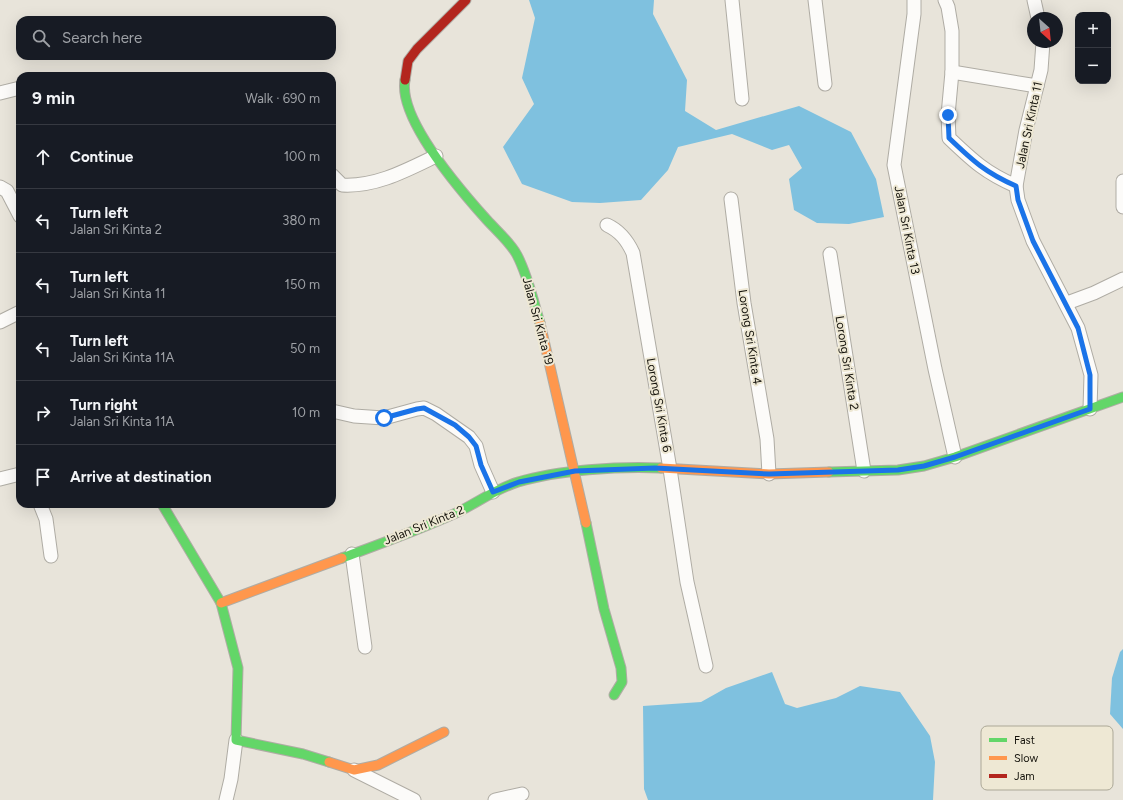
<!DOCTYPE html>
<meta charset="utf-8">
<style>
body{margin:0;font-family:Figtree,sans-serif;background:#20242c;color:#f1f3f6}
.controls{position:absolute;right:12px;top:12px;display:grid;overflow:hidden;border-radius:8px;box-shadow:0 4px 16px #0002}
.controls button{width:36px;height:36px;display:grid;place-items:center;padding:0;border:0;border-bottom:1px solid #363941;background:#171b24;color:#f1f3f6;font:20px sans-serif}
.compass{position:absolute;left:1027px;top:12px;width:36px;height:36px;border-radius:50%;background:#171b24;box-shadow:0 4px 16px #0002;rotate:153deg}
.stop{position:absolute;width:12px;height:12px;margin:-9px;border:3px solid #1a73e8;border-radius:50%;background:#fff}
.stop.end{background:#1a73e8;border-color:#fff;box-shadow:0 1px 4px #0008}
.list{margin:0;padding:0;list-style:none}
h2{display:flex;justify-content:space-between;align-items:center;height:52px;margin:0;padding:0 16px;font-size:17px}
h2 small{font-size:13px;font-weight:400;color:#9ea1a6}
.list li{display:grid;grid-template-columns:26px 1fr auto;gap:12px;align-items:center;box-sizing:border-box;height:64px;padding:0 16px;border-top:1px solid #363941}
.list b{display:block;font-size:15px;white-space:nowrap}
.list p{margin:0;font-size:13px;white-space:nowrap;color:#9ea1a6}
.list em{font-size:13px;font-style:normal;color:#9ea1a6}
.icon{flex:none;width:22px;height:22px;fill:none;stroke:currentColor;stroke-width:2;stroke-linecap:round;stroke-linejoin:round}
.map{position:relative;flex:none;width:1123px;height:800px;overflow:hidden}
.search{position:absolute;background:#171b24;box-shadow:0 4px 16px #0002;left:16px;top:16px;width:320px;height:44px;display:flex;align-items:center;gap:10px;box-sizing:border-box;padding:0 14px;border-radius:12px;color:#9ea1a6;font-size:15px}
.panel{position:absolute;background:#171b24;box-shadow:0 4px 16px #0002;left:16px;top:72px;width:320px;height:436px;border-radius:12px}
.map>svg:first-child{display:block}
.water{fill:#7fc1df}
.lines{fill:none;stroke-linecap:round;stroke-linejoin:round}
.street-casing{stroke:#afaca4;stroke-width:15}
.fast-casing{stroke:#afaca4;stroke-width:11}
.slow-casing{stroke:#afaca4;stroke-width:11}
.jam-casing{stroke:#afaca4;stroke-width:11}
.street{stroke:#fcfbf9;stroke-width:13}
.fast{stroke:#63d668;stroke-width:9}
.slow{stroke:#ff974d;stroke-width:9}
.jam{stroke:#b3261e;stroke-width:9}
.route{stroke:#1a73e8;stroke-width:5}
.labels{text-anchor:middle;stroke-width:4;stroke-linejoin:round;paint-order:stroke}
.street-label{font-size:12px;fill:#13110a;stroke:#eee8d4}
.key{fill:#eee8d4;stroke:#aca897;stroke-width:1}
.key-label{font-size:11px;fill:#13110a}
</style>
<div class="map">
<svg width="1123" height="800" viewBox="0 0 1123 800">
<rect width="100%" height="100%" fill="#e8e4da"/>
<g class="water">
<polygon points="529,0 654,0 653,14 687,80 685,111 716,130 799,106 851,132 876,179 884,217 849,224 817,223 794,210 789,179 802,168 789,145 772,150 732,134 678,147 668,170 641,200 600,203 572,202 522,184 503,147 534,104 522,78 535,18"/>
<polygon points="1123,649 1123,729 1110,714 1112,678 1120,652"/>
<polygon points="772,672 785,704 797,708 836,698 860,686 900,692 930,736 935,762 933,800 648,800 644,789 643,706 701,702 726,688"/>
</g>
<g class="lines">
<defs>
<g id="street">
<polyline points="732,0 742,99"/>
<polyline points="815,0 825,84"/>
<polyline points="914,0 914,14 894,165 935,369 955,457"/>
<path d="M945,0L948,7L952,31V72L948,115L949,138C973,161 986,173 1016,186"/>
<polyline points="1034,0 1038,18"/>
<polyline points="1043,42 1041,70 1026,130 1016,186 1018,200 1033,241 1078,328 1091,375 1090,409"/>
<polyline points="952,72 1037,86"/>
<polyline points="0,93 20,88"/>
<path d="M332,175L342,185C376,187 407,170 436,156"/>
<polyline points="1123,181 1123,207"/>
<polyline points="0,187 7,191 20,216"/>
<polyline points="731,199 744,303 767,439 769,474"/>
<path d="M607,225C620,231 627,240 633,253L670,469L687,582L706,666"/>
<polyline points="830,254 864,471"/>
<polyline points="1067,303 1094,293 1123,279"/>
<polyline points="0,322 20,312"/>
<polyline points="332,411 354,416 384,418 417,409 424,408 436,414 469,437 476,446 481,465 493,492"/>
<polyline points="0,479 20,474"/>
<polyline points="40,504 46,519 51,556"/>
<polyline points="352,554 365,647"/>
<polyline points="354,770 414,800"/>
<polyline points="226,800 231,779 236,740"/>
<polyline points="495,800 522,794"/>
</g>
<g id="fast">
<path d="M405,80C398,119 461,191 487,220C497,231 510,242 517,255C528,276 533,300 540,323"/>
<polyline points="829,472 898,470 924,466 955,457 1123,397"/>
<polyline points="162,504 221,603 238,668 236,740 303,754 329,762"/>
<polyline points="586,523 604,609 621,668 622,682 614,695"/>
<path d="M342,558C380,544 419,530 456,513C477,503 495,489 518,482C558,470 619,466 661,468"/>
</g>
<g id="slow">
<polyline points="540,323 586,523"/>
<polyline points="661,468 769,474 829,472"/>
<polyline points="221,603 342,558"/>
<polyline points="329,762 354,770 378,765 444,732"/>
</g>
<polyline id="jam" points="405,80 408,61 417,49 466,0"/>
</defs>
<use href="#street" class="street-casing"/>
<use href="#fast" class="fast-casing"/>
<use href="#slow" class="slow-casing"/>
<use href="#jam" class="jam-casing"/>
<use href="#street" class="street"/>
<use href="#fast" class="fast"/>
<use href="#slow" class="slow"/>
<use href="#jam" class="jam"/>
</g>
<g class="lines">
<path class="route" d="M384,418L417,409L424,408L455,425L469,437L476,446L481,465L493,492L519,482L575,471L655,468L769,474L898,470L924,466L955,457L1090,409V375L1078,328L1033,241L1018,200L1016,186C986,173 973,161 949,138L948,115"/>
</g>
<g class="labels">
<g class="street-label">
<text transform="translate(1029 125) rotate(-78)" y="4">Jalan Sri Kinta 11</text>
<text transform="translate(907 230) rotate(79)" y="4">Jalan Sri Kinta 13</text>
<text transform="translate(538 321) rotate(75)" y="4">Jalan Sri Kinta 19</text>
<text transform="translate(750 337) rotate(81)" y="4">Lorong Sri Kinta 4</text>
<text transform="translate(847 363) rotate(81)" y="4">Lorong Sri Kinta 2</text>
<text transform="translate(659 405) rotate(80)" y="4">Lorong Sri Kinta 6</text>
<text transform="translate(424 525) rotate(-22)" y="4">Jalan Sri Kinta 2</text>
</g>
</g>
<rect x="981" y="726" width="132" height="64" rx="6" class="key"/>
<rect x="989" y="738" width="18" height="4" fill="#63d668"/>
<rect x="989" y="756" width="18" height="4" fill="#ff974d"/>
<rect x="989" y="774" width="18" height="4" fill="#b3261e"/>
<g class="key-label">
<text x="1014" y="744">Fast</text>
<text x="1014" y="762">Slow</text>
<text x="1014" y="780">Jam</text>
</g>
</svg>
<div class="controls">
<button>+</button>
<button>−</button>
</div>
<svg class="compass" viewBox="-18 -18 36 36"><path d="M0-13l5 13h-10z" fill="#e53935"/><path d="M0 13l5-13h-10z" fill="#9ea1a6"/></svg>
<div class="stop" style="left:384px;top:418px"></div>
<div class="stop end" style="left:948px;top:115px"></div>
<div class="search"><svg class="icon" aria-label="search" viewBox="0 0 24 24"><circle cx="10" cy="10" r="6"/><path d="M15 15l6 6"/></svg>Search here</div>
<section class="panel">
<h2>9 min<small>Walk · 690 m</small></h2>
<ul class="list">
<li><svg class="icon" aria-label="ahead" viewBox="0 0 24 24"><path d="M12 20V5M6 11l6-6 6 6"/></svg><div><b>Continue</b></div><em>100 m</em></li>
<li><svg class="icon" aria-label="left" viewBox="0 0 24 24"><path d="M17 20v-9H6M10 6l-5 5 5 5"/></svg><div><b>Turn left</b><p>Jalan Sri Kinta 2</p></div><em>380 m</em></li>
<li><svg class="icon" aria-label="left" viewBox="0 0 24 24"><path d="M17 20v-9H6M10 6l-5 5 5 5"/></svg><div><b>Turn left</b><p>Jalan Sri Kinta 11</p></div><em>150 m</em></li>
<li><svg class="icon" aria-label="left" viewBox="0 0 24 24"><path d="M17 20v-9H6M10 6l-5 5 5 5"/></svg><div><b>Turn left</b><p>Jalan Sri Kinta 11A</p></div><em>50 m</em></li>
<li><svg class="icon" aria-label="right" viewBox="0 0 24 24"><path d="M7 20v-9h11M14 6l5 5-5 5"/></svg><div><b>Turn right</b><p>Jalan Sri Kinta 11A</p></div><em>10 m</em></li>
<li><svg class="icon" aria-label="arrive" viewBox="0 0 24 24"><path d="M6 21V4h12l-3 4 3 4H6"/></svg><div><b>Arrive at destination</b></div></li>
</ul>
</section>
</div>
